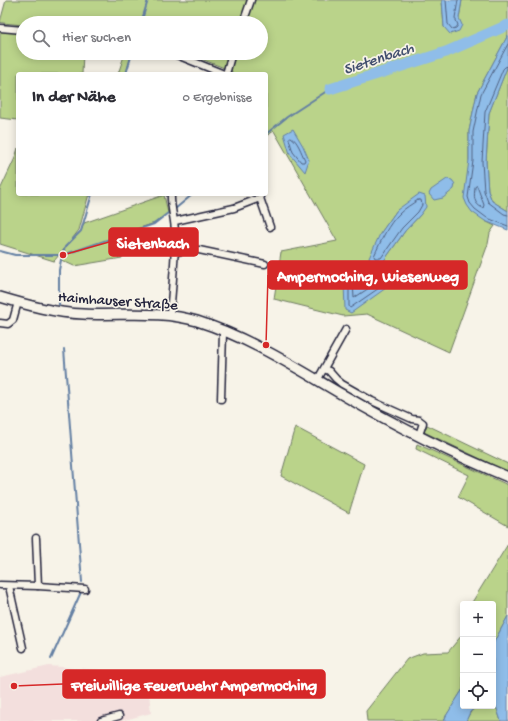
<!DOCTYPE html>
<html lang="de">
<meta charset="utf-8">
<style>
body{margin:0;font-family:"Gochi Hand",sans-serif;background:#f2f2f3;color:#2b2b33}
.controls{position:absolute;right:12px;bottom:12px;display:grid;overflow:hidden;border-radius:4px;box-shadow:0 2px 10px #0003}
.controls button{width:36px;height:36px;display:grid;place-items:center;padding:0;border:0;border-bottom:1px solid #e1e1e2;background:#fff;color:#2b2b33;font:20px sans-serif}
.list{margin:0;padding:0;list-style:none}
h2{display:flex;justify-content:space-between;align-items:center;height:52px;margin:0;padding:0 16px;font-size:17px}
h2 small{font-size:13px;font-weight:400;color:#7c7c81}
.icon{flex:none;width:22px;height:22px;fill:none;stroke:currentColor;stroke-width:2;stroke-linecap:round;stroke-linejoin:round}
.map{position:relative;flex:none;width:508px;height:721px;overflow:hidden}
.search{position:absolute;background:#fff;box-shadow:0 2px 10px #0003;left:16px;top:16px;width:252px;height:44px;display:flex;align-items:center;gap:10px;box-sizing:border-box;padding:0 14px;border-radius:22px;color:#7c7c81;font-size:15px}
.panel{position:absolute;background:#fff;box-shadow:0 2px 10px #0003;left:16px;top:72px;width:252px;height:124px;border-radius:4px}
.map>svg:first-child{display:block}
.built{fill:#f3dfdd}
.green{fill:#bad38a;stroke:#6e7a62;fill-rule:evenodd}
.water{fill:#8fbde9;stroke:#637fa3}
.lines{fill:none;stroke-linecap:round;stroke-linejoin:round}
.shore{stroke:#4e6081;stroke-width:1}
.stream{stroke:#637fa3;stroke-width:2}
.river{stroke:#8fbde9;stroke-width:11}
.minor-casing{stroke:#22223b;stroke-width:9}
.secondary-casing{stroke:#22223b;stroke-width:12}
.minor{stroke:#f7f3e8;stroke-width:6}
.secondary{stroke:#f7f3e8;stroke-width:9}
.labels{text-anchor:middle;stroke-width:3.5;stroke-linejoin:round;paint-order:stroke}
.street-label{font-size:15px;fill:#22223b;stroke:#f7f3e8}
.water-label{font-size:16px;font-style:italic;fill:#43506f;stroke:#f7f3e8}
.leader{fill:none;stroke:#d62828;stroke-width:1.5}
.callout-dot{fill:#d62828;stroke:#f7f3e8;stroke-width:1.5}
.callout{fill:#d62828;stroke:#d62828;stroke-width:1.5}
.callout-label{font-size:16px;text-anchor:middle;font-weight:bold;fill:#fff}
</style>
<div class="map">
<svg width="508" height="721" viewBox="0 0 508 721">
<rect width="100%" height="100%" fill="#f7f3e8"/>
<filter id="ink" filterUnits="userSpaceOnUse"><feTurbulence type="fractalNoise" baseFrequency=".025" numOctaves="2"/><feDisplacementMap in="SourceGraphic" scale="8" xChannelSelector="R" yChannelSelector="G"/><feConvolveMatrix kernelMatrix="1 2 1 2 8 2 1 2 1" color-interpolation-filters="sRGB"/></filter>
<g filter="url(#ink)">
<polygon class="built" points="49,666 113,671 149,693 151,713 121,721 0,721 0,677"/>
<g class="green">
<path d="M6,0H442L444,27L459,18L462,0H508V35L477,93L469,131V160L485,221L495,226L490,233L488,244L449,352L367,314L343,316L274,299L281,252L337,241L274,131L266,136V74H231L232,71L186,53H261V23H23V25L3,23L0,22ZM397,210L421,214L405,231L383,262L380,234Z"/>
<polygon points="0,31 23,33 23,53 83,53 82,74 18,74 18,120 0,118"/>
<polygon points="125,53 132,53 126,74 118,74"/>
<polygon points="508,65 508,211 492,201 488,191 486,162 489,113"/>
<polygon points="18,148 18,194 89,194 79,230 69,243 81,231 84,223 164,195 168,213 155,223 124,233 122,258 74,266 61,260 65,248 54,261 0,244 0,190 15,158"/>
<polygon points="427,425 508,464 508,472 424,432"/>
<polygon points="295,427 364,464 349,513 281,476"/>
<polygon points="417,444 508,485 508,526 458,497 469,475 416,449"/>
<polygon points="508,544 508,616 493,644 493,604 471,604"/>
<polygon points="463,631 463,689 446,716 444,721 367,721 366,711 407,659 423,653 448,652 462,635"/>
<path d="M493,697L501,721H466C473,705 477,706 493,706Z"/>
</g>
<g class="water">
<polygon points="442,0 462,0 459,18 462,25 459,31 450,34 444,27"/>
<polygon points="508,35 508,65 489,113 486,162 488,191 492,201 508,211 508,230 485,221 472,212 467,205 464,198 469,160 469,131 477,93"/>
<polygon points="293,129 303,146 309,160 305,172 290,154 284,134"/>
<polygon points="447,179 452,180 455,184 454,189 443,198 434,200 429,194 431,190"/>
<polygon points="419,194 425,196 426,207 421,214 405,231 383,262 373,263 369,258 380,234 397,210"/>
<path d="M363,264C375,267 394,273 386,288L351,313L345,310L344,283L345,276Z"/>
<polygon points="508,616 508,721 501,721 493,697 493,644"/>
<polygon points="463,689 463,706 477,706 470,712 466,721 444,721 446,716"/>
</g>
<g class="lines">
<g class="shore">
<polyline points="446,0 448,24 452,29 456,28 458,25 455,18 458,0"/>
<polyline points="508,44 481,94 473,132 473,161 468,197 470,203 475,209 487,218 508,226"/>
<polyline points="508,66 505,67 503,69 485,112 482,162 484,191 488,202 504,214 508,215"/>
<path d="M291,137C298,141 301,152 305,160L304,162H301L293,152L289,139Z"/>
<path d="M477,186L484,205L483,208C473,204 474,196 475,187Z"/>
<path d="M418,200H421L422,205L418,212L402,228L381,258H375L374,256C381,241 388,224 400,213C405,208 412,204 418,200Z"/>
<path d="M364,269C372,271 383,273 384,283L382,286L350,308L349,306V279Z"/>
<polygon points="365,274 377,279 378,282 354,298 353,282"/>
</g>
<g class="stream">
<polyline points="141,23 148,0"/>
<polyline points="126,74 132,53"/>
<polyline points="266,134 287,117 330,89"/>
<polyline points="175,209 193,194"/>
<polyline points="0,251 15,255 63,255 154,224 168,213"/>
<polyline points="59,305 59,270 61,260 65,247 81,231 92,194"/>
<polyline points="64,349 82,582"/>
<polyline points="51,659 81,592"/>
</g>
<polyline class="river" points="330,89 446,52 508,25"/>
<defs>
<g id="minor">
<polyline points="243,23 251,0"/>
<polyline points="0,28 23,30"/>
<polyline points="172,53 224,74"/>
<polyline points="226,74 232,53"/>
<polyline points="175,221 234,208 260,198 270,227"/>
<polyline points="174,253 186,250 199,250 265,264"/>
<path d="M170,315C172,289 175,263 175,237C176,223 170,207 171,194"/>
<polyline points="0,323 8,324 13,320 18,302"/>
<polyline points="324,369 329,371 336,379 342,384 372,401 412,419 419,420 423,423 419,435"/>
<polyline points="318,379 346,329"/>
<polyline points="221,399 223,333 225,330"/>
<polyline points="36,538 38,586"/>
<polyline points="0,585 38,586 85,589"/>
<polyline points="9,586 23,648"/>
<polyline points="101,721 119,716"/>
</g>
<path id="secondary" d="M0,297C27,305 55,313 83,314C121,316 160,310 197,321C250,338 295,367 343,395C395,425 452,454 508,477"/>
</defs>
<use href="#minor" class="minor-casing"/>
<use href="#secondary" class="secondary-casing"/>
<use href="#minor" class="minor"/>
<use href="#secondary" class="secondary"/>
</g>
</g>
<g class="labels">
<g class="street-label">
<text transform="translate(118 300) rotate(4)" y="5">Haimhauser Straße</text>
</g>
<g class="water-label">
<text transform="translate(378 57) rotate(-18)" y="6">Sietenbach</text>
</g>
</g>
<path class="leader" d="M63 255L109 242M266 345L268 275M14 686L63 684"/>
<g class="callout-dot">
<circle cx="63" cy="255" r="4"/>
<circle cx="266" cy="345" r="4"/>
<circle cx="14" cy="686" r="4"/>
</g>
<g class="callout">
<rect x="109" y="228" width="89" height="28" rx="4"/>
<rect x="268" y="261" width="199" height="28" rx="4"/>
<rect x="63" y="670" width="262" height="28" rx="4"/>
</g>
<g class="callout-label">
<text x="153" y="248">Sietenbach</text>
<text x="368" y="281">Ampermoching, Wiesenweg</text>
<text x="194" y="690">Freiwillige Feuerwehr Ampermoching</text>
</g>
</svg>
<div class="controls">
<button>+</button>
<button>−</button>
<button><svg class="icon" aria-label="locate" viewBox="0 0 24 24"><circle cx="12" cy="12" r="6"/><path d="M12 2v4M12 18v4M2 12h4M18 12h4"/></svg></button>
</div>
<div class="search"><svg class="icon" aria-label="search" viewBox="0 0 24 24"><circle cx="10" cy="10" r="6"/><path d="M15 15l6 6"/></svg>Hier suchen</div>
<section class="panel">
<h2>In der Nähe<small>0 Ergebnisse</small></h2>
<ul class="list">
</ul>
</section>
</div>
